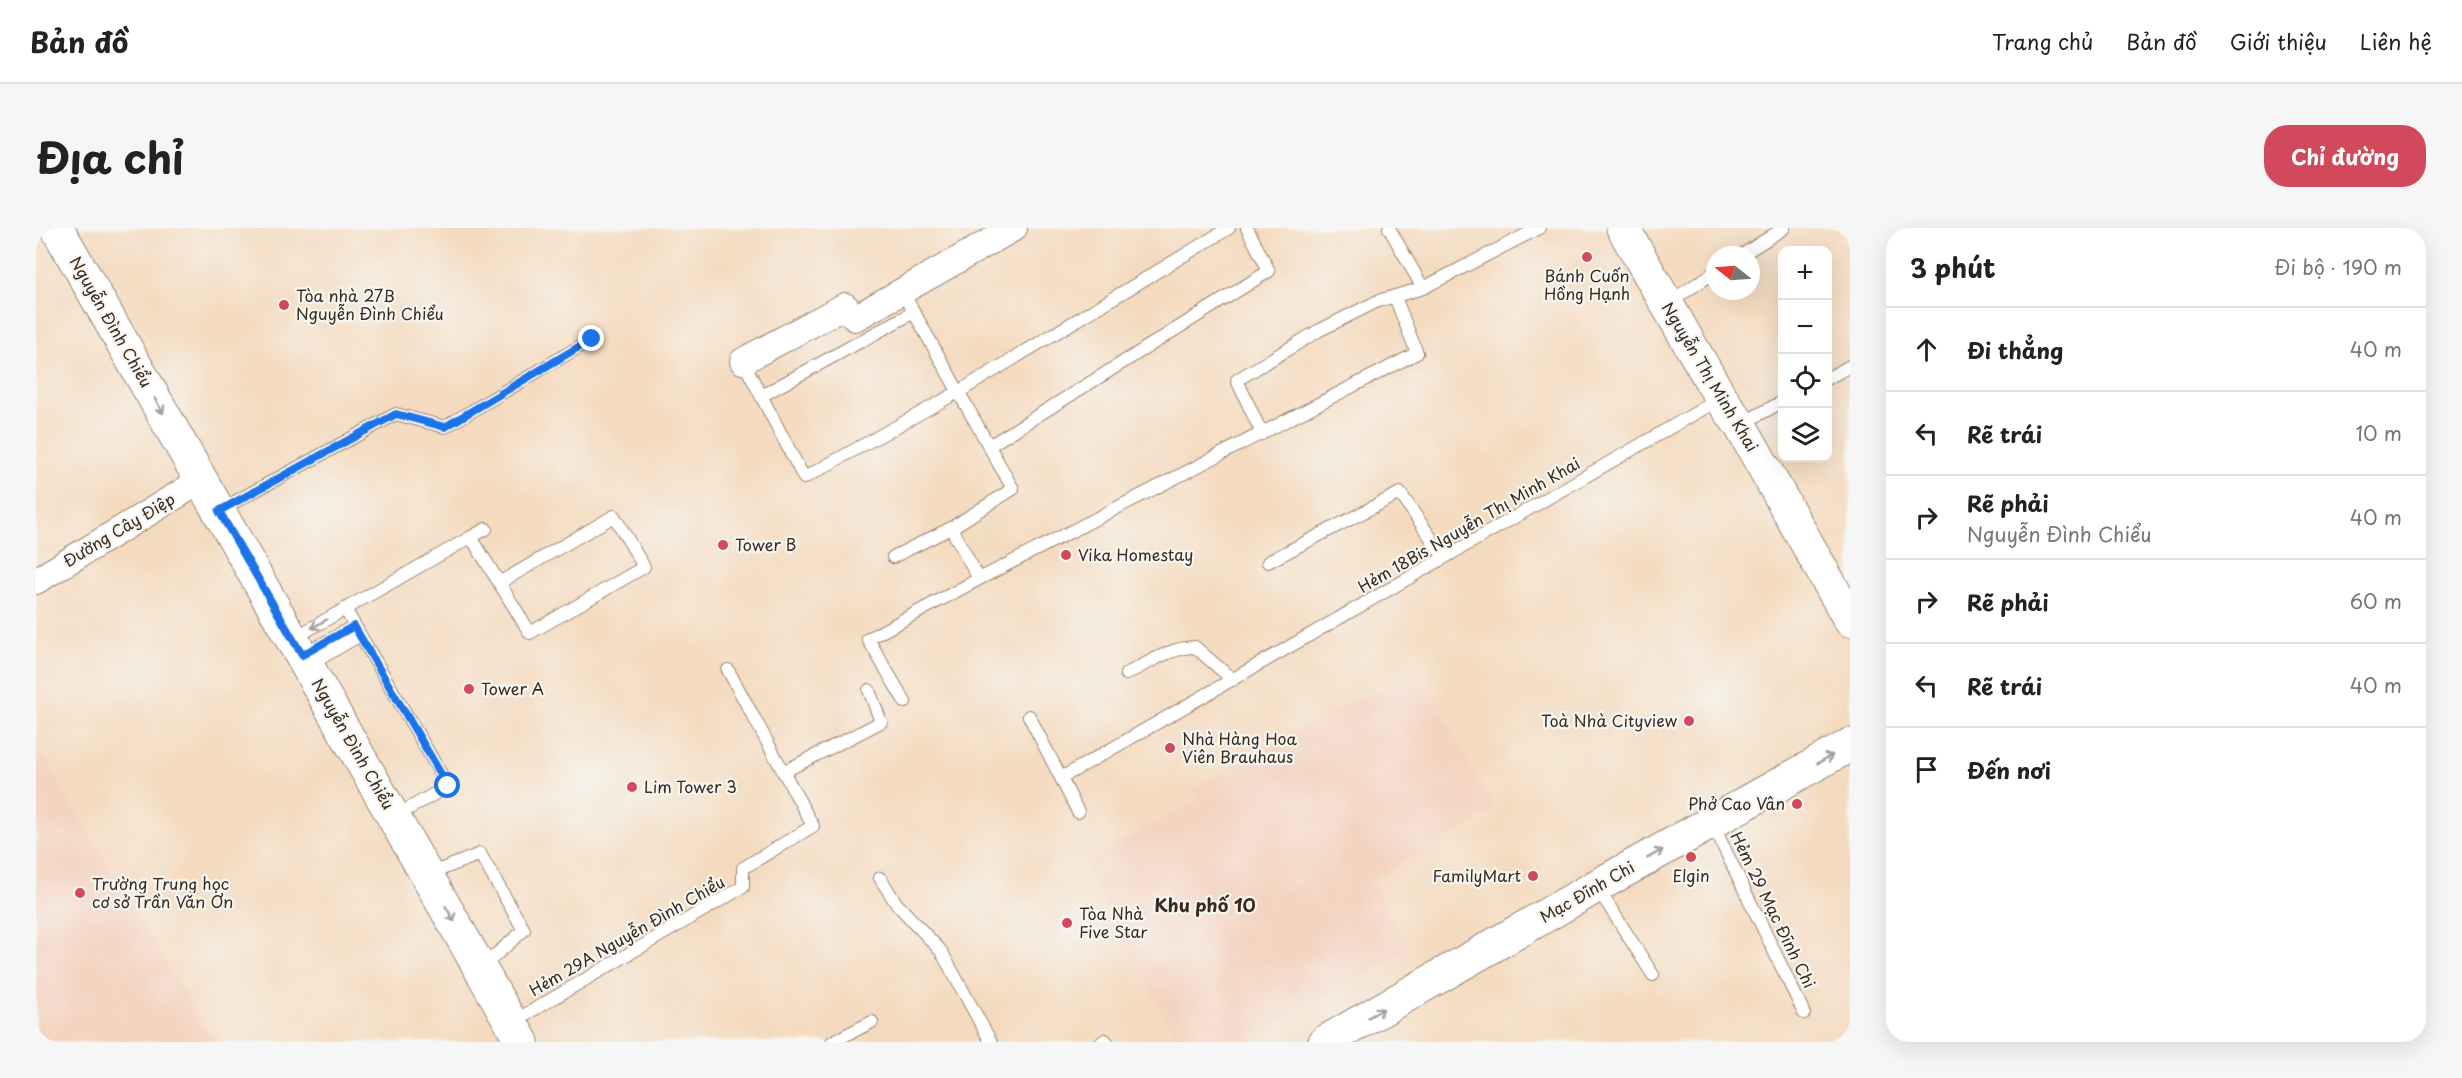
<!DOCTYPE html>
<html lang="vi">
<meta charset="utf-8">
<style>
body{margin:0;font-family:"Playpen Sans",sans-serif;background:#f6f6f6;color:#222}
.controls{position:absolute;right:18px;top:18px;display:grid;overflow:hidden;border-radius:12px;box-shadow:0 6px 24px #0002}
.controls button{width:54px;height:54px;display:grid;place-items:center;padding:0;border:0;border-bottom:2px solid #e0e0e0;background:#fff;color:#222;font:30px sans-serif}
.compass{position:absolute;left:1670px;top:18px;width:54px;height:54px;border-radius:50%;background:#fff;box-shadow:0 6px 24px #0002;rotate:287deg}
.stop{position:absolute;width:18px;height:18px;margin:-14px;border:4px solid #1a73e8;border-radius:50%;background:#fff}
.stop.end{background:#1a73e8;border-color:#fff;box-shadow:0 2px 6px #0008}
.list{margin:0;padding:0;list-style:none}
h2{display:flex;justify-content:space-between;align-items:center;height:78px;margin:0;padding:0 24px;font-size:26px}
h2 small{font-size:20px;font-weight:400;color:#767676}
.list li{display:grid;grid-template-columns:39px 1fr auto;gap:18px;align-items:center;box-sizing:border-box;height:84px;padding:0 24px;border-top:2px solid #e0e0e0}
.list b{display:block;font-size:22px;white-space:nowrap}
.list p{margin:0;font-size:20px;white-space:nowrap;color:#767676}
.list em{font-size:20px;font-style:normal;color:#767676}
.icon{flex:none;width:33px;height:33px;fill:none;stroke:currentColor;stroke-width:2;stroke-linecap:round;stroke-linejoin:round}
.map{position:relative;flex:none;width:1814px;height:814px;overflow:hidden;border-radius:24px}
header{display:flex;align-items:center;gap:36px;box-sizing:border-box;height:84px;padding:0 30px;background:#fff;border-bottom:2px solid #e0e0e0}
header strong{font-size:28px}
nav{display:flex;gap:33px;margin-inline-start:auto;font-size:21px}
.intro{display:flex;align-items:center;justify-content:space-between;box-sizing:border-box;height:144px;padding:0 36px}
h1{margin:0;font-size:42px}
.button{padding:15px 27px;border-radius:24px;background:#d1495b;color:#fff;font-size:21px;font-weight:700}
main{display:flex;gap:36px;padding:0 36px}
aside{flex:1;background:#fff;border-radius:24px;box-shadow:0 6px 24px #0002}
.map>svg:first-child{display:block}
.built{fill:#f4d3c0}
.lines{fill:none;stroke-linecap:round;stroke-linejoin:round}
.lane-casing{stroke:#98826f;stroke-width:14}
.street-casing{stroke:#98826f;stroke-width:28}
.secondary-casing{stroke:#98826f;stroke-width:35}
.primary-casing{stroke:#98826f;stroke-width:35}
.lane{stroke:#fff;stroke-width:12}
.street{stroke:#fff;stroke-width:26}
.secondary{stroke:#fff;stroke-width:33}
.primary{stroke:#fff;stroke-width:33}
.oneway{stroke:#a79f9a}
.route{stroke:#1a73e8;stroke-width:8}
.poi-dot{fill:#d1495b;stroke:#f6f6f2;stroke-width:2}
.labels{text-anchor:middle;stroke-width:4.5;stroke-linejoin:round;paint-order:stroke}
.poi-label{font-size:16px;fill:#3b2a1e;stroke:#f6f6f2;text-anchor:start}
.street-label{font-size:16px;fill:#3b2a1e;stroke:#f6f6f2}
.neighbourhood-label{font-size:18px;font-weight:bold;fill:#3b2a1e;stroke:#f6f6f2}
</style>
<header>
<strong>Bản đồ</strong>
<nav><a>Trang chủ</a><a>Bản đồ</a><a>Giới thiệu</a><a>Liên hệ</a></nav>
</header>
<div class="intro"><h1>Địa chỉ</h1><a class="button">Chỉ đường</a></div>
<main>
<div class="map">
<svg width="1814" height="814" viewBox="0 0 1814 814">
<rect width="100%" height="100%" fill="#f6f6f2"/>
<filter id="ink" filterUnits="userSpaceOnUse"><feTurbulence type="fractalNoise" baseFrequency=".0167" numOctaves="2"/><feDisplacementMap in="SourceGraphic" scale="12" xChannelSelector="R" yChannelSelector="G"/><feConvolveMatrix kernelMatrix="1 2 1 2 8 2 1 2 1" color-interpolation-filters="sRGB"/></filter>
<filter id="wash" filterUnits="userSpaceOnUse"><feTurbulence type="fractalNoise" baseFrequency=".008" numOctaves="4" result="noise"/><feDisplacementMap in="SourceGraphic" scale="24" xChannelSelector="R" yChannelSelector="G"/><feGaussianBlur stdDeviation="1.35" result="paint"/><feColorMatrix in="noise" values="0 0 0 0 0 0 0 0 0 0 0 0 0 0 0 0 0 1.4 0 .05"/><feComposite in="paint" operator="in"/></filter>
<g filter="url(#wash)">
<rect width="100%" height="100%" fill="#f4dbc0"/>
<path class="built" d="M 1384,445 L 1460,583 L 1334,653 L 1373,721 L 1210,814 L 1142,814 L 1048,635 L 1162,572 L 1156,562 L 1178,549 L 1296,483 Z
M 0,515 L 177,814 L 178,814 L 0,814 Z"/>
</g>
<g filter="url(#ink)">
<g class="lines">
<g class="lane-casing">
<path id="lane" d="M 1353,0 L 1387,60
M 1706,27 L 1748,0
M 1632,75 L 1679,44
M 707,133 L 768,250 L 924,163 L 1193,0
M 1792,150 L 1814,138
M 725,168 L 878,84
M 1705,196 L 1746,174
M 1226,206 L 1201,152 L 1282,103 L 1342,73 L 1387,60 L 1503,0
M 953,218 L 1233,43 L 1211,0
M 184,282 L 360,186 L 409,199 L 556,111
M 915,300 L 943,351
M 435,309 L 450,301
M 857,329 L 915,300 L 977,261 L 866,63
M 1232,334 L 1364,265 L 1408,329
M 309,381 L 412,558 L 360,588
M 258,410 L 435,309 L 494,405 L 608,339 L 578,288 L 463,355
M 267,427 L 318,398
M 273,437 L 324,407
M 1090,446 C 1111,436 1135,419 1159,419 L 1197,452
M 869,474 L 832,411 L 943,351 L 1381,125 L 1359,69
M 993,488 L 1025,550
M 747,544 L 845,494 L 833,462
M 1042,584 L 1025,550 L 1684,171
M 1676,595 L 1768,785
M 391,647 L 444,626 L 488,702 L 446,739
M 844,650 L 860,675 L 905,723 L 955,814
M 1561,659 L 1617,747
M 475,795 L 707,659 L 707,640 L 777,598 L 692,442
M 796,814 L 836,794
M 1066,814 L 1069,812 L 1071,814"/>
</g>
<g class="street-casing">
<path id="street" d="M 707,133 L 809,78 L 819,90 L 978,0
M 0,353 L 166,252"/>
</g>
<g class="secondary-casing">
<path id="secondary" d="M 21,0 L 486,814
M 1289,814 L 1561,658 L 1814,517"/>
</g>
<g class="primary-casing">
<path id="primary" d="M 1587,0 L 1685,170 L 1704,197 L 1814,392"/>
</g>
<use href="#lane" class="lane"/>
<use href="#street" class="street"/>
<use href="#secondary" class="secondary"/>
<use href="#primary" class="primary"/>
</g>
<defs><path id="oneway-shaft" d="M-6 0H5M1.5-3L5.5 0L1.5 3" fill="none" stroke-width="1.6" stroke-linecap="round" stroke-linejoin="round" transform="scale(1.5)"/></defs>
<g class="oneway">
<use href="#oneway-shaft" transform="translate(123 178) rotate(60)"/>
<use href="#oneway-shaft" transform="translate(283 396) rotate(150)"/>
<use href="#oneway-shaft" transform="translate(1789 531) rotate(-29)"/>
<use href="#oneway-shaft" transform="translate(1619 626) rotate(-29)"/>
<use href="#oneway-shaft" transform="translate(414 686) rotate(60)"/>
<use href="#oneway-shaft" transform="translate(1340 785) rotate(-30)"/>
</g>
</g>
<g class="lines" filter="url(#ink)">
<path class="route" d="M 412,558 L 318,398 L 266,427 L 183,283 L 360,186 L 409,199 L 556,111"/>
</g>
<g class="poi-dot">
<circle cx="1551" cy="29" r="6"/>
<circle cx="248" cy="77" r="6"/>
<circle cx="687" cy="317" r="6"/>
<circle cx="1030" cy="327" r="6"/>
<circle cx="433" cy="461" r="6"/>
<circle cx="1653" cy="493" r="6"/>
<circle cx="1134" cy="520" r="6"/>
<circle cx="596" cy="559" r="6"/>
<circle cx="1761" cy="576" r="6"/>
<circle cx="1655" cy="629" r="6"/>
<circle cx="1497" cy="648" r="6"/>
<circle cx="44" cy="665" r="6"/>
<circle cx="1031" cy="695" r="6"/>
</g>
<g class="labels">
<g class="poi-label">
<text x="1551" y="54" text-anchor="middle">Bánh Cuốn<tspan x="1551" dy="18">Hồng Hạnh</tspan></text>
<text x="260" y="74">Tòa nhà 27B<tspan x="260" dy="18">Nguyễn Đình Chiểu</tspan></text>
<text x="699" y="323">Tower B</text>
<text x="1042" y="333">Vika Homestay</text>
<text x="445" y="467">Tower A</text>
<text x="1641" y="499" text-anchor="end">Toà Nhà Cityview</text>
<text x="1146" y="517">Nhà Hàng Hoa<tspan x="1146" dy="18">Viên Brauhaus</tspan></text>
<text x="608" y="565">Lim Tower 3</text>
<text x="1749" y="582" text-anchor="end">Phở Cao Vân</text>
<text x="1485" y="654" text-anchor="end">FamilyMart</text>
<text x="1655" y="654" text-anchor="middle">Elgin</text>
<text x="56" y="662">Trường Trung học<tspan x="56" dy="18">cơ sở Trần Văn Ơn</tspan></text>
<text x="1043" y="692">Tòa Nhà<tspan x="1043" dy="18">Five Star</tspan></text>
</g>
<g class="street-label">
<text transform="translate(75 94) rotate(60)" y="6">Nguyễn Đình Chiểu</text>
<text transform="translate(1674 149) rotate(59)" y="6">Nguyễn Thị Minh Khai</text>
<text transform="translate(1433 297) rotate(-30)" y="6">Hẻm 18Bis Nguyễn Thị Minh Khai</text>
<text transform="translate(83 302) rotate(-31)" y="6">Đường Cây Điệp</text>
<text transform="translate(317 516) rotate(60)" y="6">Nguyễn Đình Chiểu</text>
<text transform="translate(1551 664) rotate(-30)" y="6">Mạc Đĩnh Chi</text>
<text transform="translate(1737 682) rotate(64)" y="6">Hẻm 29 Mạc Đĩnh Chi</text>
<text transform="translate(591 708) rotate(-30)" y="6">Hẻm 29A Nguyễn Đình Chiểu</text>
</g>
<g class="neighbourhood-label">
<text x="1169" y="684">Khu phố 10</text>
</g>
</g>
</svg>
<div class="controls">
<button>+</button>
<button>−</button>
<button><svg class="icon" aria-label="locate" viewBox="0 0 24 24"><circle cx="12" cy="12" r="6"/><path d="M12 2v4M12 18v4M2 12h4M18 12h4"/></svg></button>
<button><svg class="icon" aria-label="layers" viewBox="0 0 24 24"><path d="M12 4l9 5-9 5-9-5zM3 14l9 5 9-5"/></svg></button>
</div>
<svg class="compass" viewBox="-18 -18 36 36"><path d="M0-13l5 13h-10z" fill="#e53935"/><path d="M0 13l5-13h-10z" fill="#767676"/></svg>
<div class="stop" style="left:412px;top:558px"></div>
<div class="stop end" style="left:556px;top:111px"></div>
</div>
<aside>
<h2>3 phút<small>Đi bộ · 190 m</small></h2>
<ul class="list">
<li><svg class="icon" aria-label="ahead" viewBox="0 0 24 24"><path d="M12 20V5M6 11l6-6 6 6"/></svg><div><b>Đi thẳng</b></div><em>40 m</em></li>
<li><svg class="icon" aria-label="left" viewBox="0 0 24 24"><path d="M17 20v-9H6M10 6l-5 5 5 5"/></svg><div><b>Rẽ trái</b></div><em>10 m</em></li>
<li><svg class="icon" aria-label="right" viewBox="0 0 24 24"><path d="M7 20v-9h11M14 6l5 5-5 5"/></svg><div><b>Rẽ phải</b><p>Nguyễn Đình Chiểu</p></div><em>40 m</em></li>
<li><svg class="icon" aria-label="right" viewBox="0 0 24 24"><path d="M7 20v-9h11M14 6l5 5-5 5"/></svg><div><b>Rẽ phải</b></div><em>60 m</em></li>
<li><svg class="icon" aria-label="left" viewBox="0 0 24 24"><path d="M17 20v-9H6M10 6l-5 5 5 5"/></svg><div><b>Rẽ trái</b></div><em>40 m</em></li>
<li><svg class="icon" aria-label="arrive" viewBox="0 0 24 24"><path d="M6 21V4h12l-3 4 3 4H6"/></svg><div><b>Đến nơi</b></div></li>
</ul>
</aside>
</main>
